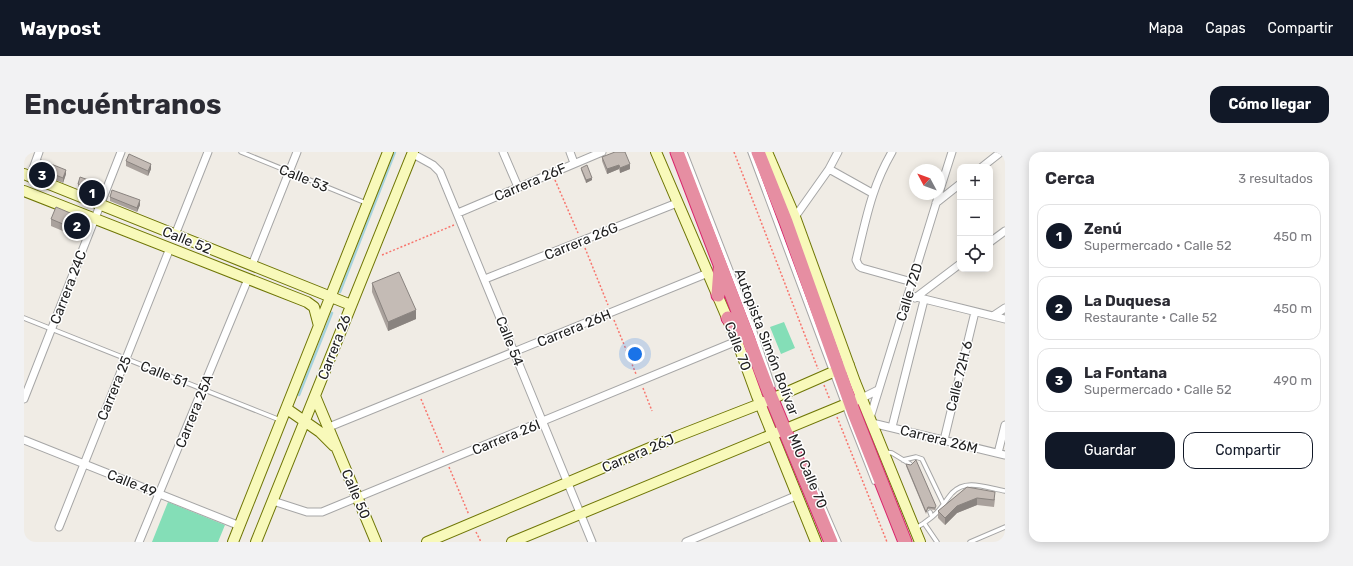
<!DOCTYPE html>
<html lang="es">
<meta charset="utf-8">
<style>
body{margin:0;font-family:Rubik,sans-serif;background:#f2f2f3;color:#2b2b33}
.controls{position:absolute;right:12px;top:12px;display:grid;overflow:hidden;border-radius:8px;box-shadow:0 2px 10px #0003}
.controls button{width:36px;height:36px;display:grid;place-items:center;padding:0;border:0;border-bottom:1px solid #e1e1e2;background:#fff;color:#2b2b33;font:20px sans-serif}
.compass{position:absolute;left:885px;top:12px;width:36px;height:36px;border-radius:50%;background:#fff;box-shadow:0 2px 10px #0003;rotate:311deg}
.you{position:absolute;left:611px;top:202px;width:14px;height:14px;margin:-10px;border:3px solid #fff;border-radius:50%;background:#1a73e8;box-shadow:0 0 0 6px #1a73e833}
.badge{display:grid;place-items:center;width:26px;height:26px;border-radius:50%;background:#111827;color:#fff;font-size:13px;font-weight:700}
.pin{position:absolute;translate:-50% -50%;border:2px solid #fff;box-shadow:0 1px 4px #0006}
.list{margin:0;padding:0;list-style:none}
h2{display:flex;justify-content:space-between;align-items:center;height:52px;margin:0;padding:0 16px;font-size:17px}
h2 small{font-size:13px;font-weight:400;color:#7c7c81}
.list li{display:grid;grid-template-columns:26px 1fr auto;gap:12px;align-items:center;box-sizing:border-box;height:64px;margin:0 8px 8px;padding:0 8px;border:1px solid #e1e1e2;border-radius:12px}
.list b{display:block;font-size:15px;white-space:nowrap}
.list p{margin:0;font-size:13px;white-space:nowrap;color:#7c7c81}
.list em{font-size:13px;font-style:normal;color:#7c7c81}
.actions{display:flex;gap:8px;padding:12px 16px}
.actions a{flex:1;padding:9px 0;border:1px solid #111827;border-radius:12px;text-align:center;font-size:14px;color:#111827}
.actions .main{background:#111827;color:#fff}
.icon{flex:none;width:22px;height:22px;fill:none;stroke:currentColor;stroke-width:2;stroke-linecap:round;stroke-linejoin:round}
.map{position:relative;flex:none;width:981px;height:390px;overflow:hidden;border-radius:12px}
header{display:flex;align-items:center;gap:24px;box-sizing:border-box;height:56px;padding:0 20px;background:#111827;color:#fff}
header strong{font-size:19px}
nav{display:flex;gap:22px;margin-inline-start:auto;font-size:14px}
.intro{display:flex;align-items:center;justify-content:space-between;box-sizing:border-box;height:96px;padding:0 24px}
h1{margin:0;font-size:28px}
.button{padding:10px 18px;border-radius:12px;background:#111827;color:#fff;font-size:14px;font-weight:700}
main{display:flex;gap:24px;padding:0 24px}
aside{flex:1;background:#fff;border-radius:12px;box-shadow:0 2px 10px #0003}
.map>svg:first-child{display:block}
.pitch{fill:#84deb7}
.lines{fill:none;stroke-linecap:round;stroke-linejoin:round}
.stream{stroke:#a6d3dd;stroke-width:2.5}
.lane-casing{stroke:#a6a6a6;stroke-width:5.5}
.street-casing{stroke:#a6a6a6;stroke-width:9}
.secondary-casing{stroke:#6f7606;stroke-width:12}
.highway-casing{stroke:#d9276c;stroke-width:15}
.path{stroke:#f8766e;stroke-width:1.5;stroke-dasharray:2 2;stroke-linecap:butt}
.lane{stroke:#fff;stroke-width:3.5}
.street{stroke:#fff;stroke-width:7}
.secondary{stroke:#f8f9ba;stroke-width:10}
.highway{stroke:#e68ea2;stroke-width:13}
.wall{fill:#a9a19c}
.shaded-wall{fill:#89837f}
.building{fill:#c4bbb5;stroke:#89837f}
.labels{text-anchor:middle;stroke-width:3;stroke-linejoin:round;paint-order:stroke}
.street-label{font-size:14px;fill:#1f1f1f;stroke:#fff}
</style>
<header>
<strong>Waypost</strong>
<nav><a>Mapa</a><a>Capas</a><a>Compartir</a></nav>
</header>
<div class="intro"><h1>Encuéntranos</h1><a class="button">Cómo llegar</a></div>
<main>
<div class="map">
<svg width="981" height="390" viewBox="0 0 981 390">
<rect width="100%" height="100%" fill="#f0ece5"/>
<path class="pitch" d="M 760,170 L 771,196 L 757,202 L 746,175 Z
M 144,350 L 201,373 L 194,390 L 128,390 Z"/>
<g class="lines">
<path class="stream" d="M 316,140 L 371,0
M 275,243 L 308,161"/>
<g class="lane-casing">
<path id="lane" d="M 217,0 L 342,51
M 661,0 L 732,183 L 749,234
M 726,0 L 828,274 L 850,330
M 0,166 L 256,268
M 861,300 L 868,301 L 886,312
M 879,308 L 892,305 L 898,307 L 920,353
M 782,314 L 815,390
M 908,365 C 917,358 921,349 928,341 C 942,326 963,336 981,339
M 900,371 L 908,365 L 906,360
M 892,376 L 900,371 L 913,390
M 946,390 L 981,375"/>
</g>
<g class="street-casing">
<path id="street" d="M 479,0 L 494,35
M 546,0 L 550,11
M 868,0 C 847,36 842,68 832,108 L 835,114 L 838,116 L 888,130
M 389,2 L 409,13 L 416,20 L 568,390
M 958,15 L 977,0
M 805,17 L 848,41
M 6,25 L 15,0
M 915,41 L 928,0
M 912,51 L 936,32
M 434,61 L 578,0
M 771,65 L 805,17 L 814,0
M 151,83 L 184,0
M 966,90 L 981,79
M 228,113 L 273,0
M 461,127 L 653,51
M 884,143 L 981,167
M 891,146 L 936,112
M 969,164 L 981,156
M 838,246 L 854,238
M 0,247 L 97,0
M 846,266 L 915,42
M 848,271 L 981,303
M 305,275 L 684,121
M 868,275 L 900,148
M 0,288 L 216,374
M 920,288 L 951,160
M 974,301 L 981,273
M 249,349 L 283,360 L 298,360 L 713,189
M 35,375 L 146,96
M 115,390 L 224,127
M 662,390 L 774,343"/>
</g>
<g class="secondary-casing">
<path id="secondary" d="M 632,0 L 713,189 L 733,244 L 792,390
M 743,0 L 771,65 L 831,230 L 896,390
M 0,22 L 327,153
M 0,39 L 283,150 L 290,155 L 295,174
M 291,244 L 352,390
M 263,257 L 296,280 L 310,294
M 209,390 L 364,0
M 232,390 L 389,0
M 403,390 L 654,284 L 736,252 L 825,213
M 488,390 L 832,248"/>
</g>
<g class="highway-casing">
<path id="highway" d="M 653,0 L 744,238 L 807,390
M 734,0 L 762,70 L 830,261 L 881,390
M 694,143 L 696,117
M 704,166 L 723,184"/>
</g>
<path class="path" d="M 710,0 L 794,217
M 531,28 L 554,81
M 561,96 L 584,153
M 358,103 L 430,73
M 590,168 L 612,222
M 800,233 L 806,248
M 619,236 L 628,259
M 397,247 L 420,302
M 813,265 L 863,390
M 425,315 L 445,363
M 452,380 L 457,390"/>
<use href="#lane" class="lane"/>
<use href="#street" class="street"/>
<use href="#secondary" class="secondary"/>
<use href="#highway" class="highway"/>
</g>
<path class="wall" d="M 578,5 L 606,17 L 596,21 L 595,17 L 583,22 L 578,9 Z
M 102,9 L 127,17 L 124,24 L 102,14 Z
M 14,16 L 42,22 L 39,31 L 14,21 Z
M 557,16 L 568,28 L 562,31 L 557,18 Z
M 54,32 L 73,35 L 70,43 L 54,37 Z
M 86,45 L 116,53 L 113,60 L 86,49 Z
M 27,67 L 58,72 L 53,85 L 27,74 Z
M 348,131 L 392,167 L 364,179 L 348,140 Z
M 882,312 L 912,357 L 911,358 L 904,357 L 902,362 L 882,314 Z
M 943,335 L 971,347 L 970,355 L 953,353 L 933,361 L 921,373 L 914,366 L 914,359 Z"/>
<path class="shaded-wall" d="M 127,12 L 127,17 L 124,24 L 124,19 Z
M 606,12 L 606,17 L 596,21 L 596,16 Z
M 595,13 L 595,17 L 583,22 L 583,17 Z
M 42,18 L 42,22 L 39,31 L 39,26 Z
M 568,26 L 568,28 L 562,31 L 562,28 Z
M 73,31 L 73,35 L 70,43 L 70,38 Z
M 116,48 L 116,53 L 113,60 L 113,56 Z
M 58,66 L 58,72 L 53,85 L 53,78 Z
M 392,158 L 392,167 L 364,179 L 364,170 Z
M 953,346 L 953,353 L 933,361 L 921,373 L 921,366 L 933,354 Z"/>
<path class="building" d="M 591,0 L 601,0 L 606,12 L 596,16 L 595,13 L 583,17 L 578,5 Z
M 105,2 L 127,12 L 124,19 L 102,9 Z
M 17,8 L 42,18 L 39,26 L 14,16 Z
M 563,13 L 568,26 L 562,28 L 557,16 Z
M 56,25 L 73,31 L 70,38 L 54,32 Z
M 88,38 L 116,48 L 113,56 L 86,45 Z
M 32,55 L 58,66 L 53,78 L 27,67 Z
M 375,120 L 392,158 L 364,170 L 348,131 Z
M 892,308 L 912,354 L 911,356 L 904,355 L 902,360 L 882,312 L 887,313 Z
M 943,335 L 971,340 L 970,348 L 953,346 L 933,354 L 921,366 L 914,359 Z"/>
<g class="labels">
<g class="street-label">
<text transform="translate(280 26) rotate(22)" y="5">Calle 53</text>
<text transform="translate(506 30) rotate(-23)" y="5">Carrera 26F</text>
<text transform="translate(163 88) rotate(22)" y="5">Calle 52</text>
<text transform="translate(557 89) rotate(-22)" y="5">Carrera 26G</text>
<text transform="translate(44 135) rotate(-69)" y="5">Carrera 24C</text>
<text transform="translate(885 140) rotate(-73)" y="5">Calle 72D</text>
<text transform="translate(550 176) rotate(-22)" y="5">Carrera 26H</text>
<text transform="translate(486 189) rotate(68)" y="5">Calle 54</text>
<text transform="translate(743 190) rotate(69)" y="5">Autopista Simón Bolívar</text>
<text transform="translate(714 194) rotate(69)" y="5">Calle 70</text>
<text transform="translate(310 195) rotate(-69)" y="5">Carrera 26</text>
<text transform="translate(140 222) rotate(22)" y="5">Calle 51</text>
<text transform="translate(935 224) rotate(-76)" y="5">Calle 72H 6</text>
<text transform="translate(90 236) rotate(-68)" y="5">Carrera 25</text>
<text transform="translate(170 259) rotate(-68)" y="5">Carrera 25A</text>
<text transform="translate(482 285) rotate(-22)" y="5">Carrera 26I</text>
<text transform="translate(915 287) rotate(14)" y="5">Carrera 26M</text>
<text transform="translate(614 301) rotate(-23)" y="5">Carrera 26J</text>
<text transform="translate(784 319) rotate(67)" y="5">MIO Calle 70</text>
<text transform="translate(108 331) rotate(22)" y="5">Calle 49</text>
<text transform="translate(332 342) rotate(67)" y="5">Calle 50</text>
</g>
</g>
</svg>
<div class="controls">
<button>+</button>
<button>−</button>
<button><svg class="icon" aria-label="locate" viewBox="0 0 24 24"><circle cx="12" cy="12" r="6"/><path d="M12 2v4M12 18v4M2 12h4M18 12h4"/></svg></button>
</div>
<svg class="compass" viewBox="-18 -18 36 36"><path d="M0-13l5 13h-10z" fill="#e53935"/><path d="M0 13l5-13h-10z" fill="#7c7c81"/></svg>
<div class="you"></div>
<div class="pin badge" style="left:68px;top:41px">1</div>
<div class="pin badge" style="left:53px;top:74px">2</div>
<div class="pin badge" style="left:18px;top:23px">3</div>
</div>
<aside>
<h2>Cerca<small>3 resultados</small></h2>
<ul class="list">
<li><span class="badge">1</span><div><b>Zenú</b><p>Supermercado · Calle 52</p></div><em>450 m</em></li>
<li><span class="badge">2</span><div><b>La Duquesa</b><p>Restaurante · Calle 52</p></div><em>450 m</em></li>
<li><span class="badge">3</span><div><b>La Fontana</b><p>Supermercado · Calle 52</p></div><em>490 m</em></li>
</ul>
<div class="actions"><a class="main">Guardar</a><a>Compartir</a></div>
</aside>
</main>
